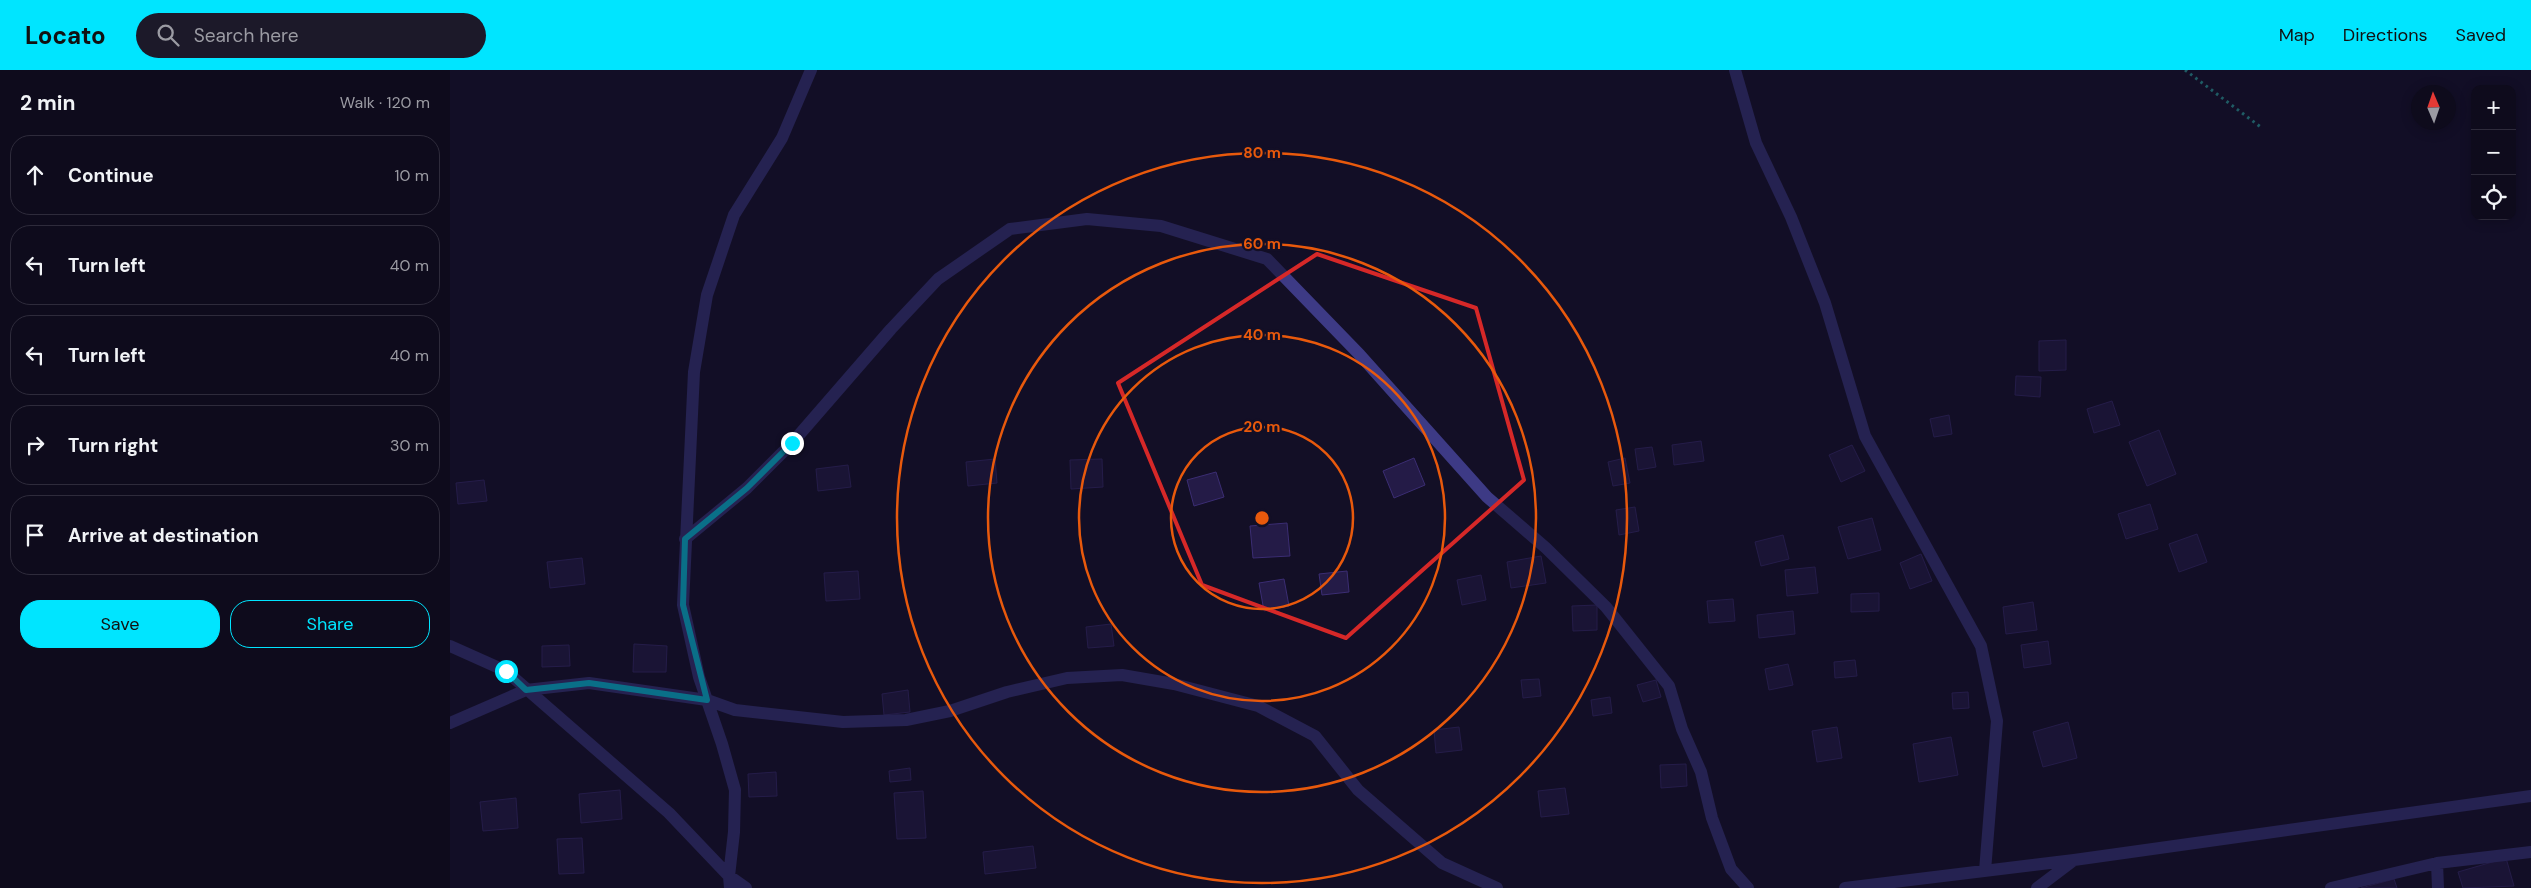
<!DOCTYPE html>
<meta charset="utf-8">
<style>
body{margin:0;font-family:"DM Sans",sans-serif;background:#1c1929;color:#f1f3f6}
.controls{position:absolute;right:15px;top:15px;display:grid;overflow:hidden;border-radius:10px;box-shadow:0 2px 12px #0003}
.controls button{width:45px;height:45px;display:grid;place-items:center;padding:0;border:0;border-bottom:1px solid #2e2b3b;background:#0e0b1c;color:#f1f3f6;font:25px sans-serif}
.compass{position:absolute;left:1961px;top:15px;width:45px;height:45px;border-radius:50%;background:#0e0b1c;box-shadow:0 2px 12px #0003;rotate:358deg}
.stop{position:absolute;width:15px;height:15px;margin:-11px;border:4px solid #00e5ff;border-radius:50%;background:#fff}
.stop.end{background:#00e5ff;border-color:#fff;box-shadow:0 1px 5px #0008}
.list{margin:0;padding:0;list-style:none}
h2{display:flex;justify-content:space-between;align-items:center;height:65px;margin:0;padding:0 20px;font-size:21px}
h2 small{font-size:16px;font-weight:400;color:#9b9ba3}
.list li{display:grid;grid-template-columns:32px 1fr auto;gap:15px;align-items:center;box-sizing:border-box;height:80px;margin:0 10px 10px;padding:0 10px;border:1px solid #2e2b3b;border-radius:20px}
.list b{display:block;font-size:19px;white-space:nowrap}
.list em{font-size:16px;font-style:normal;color:#9b9ba3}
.actions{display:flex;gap:10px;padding:15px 20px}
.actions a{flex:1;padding:11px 0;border:1px solid #00e5ff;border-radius:20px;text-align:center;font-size:18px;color:#00e5ff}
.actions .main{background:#00e5ff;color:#111}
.icon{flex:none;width:28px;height:28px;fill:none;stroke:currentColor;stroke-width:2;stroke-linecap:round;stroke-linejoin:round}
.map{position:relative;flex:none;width:2081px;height:818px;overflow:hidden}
header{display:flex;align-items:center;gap:30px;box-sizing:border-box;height:70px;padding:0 25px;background:#00e5ff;color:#111}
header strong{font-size:24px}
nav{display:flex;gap:28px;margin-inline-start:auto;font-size:18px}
.search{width:350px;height:45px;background:#1c1929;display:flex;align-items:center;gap:12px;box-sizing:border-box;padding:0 18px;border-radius:28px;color:#9b9ba3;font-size:19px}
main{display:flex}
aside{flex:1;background:#0e0b1c}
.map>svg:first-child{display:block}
.building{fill:#241b47;stroke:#3b2d73}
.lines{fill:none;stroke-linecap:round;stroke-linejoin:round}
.path{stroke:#2fb8b0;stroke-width:3;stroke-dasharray:2.5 4;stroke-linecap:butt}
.minor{stroke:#3d3a85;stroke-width:12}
.route{stroke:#00e5ff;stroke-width:6}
.marked{fill:none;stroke:#d62828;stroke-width:4;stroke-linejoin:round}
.ring{fill:none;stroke:#e8590c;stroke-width:2.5}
.centre{fill:#e8590c;stroke:#130f26;stroke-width:2.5}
.ring-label{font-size:15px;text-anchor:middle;font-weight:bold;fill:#e8590c;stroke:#130f26;stroke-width:4.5;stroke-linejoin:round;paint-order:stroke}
</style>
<header>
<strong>Locato</strong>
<div class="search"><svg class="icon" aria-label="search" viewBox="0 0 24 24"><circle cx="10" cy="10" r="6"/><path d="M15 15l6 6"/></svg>Search here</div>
<nav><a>Map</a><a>Directions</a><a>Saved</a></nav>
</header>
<main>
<aside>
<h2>2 min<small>Walk · 120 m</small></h2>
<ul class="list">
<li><svg class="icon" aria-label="ahead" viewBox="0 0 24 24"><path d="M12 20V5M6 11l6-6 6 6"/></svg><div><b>Continue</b></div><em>10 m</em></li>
<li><svg class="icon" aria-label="left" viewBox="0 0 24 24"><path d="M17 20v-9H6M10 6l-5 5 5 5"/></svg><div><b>Turn left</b></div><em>40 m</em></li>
<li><svg class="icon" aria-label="left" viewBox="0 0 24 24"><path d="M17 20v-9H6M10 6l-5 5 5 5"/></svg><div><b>Turn left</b></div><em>40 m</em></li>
<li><svg class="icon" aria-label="right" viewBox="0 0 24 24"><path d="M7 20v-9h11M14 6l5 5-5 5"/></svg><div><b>Turn right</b></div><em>30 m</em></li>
<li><svg class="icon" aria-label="arrive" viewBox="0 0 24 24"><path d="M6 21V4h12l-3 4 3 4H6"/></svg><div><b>Arrive at destination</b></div></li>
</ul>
<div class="actions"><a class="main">Save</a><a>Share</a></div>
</aside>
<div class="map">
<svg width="2081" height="818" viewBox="0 0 2081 818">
<rect width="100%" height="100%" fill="#130f26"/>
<path class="building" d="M 1616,270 L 1616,300 L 1589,301 L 1589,271 Z
M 1566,306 L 1591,307 L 1590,327 L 1565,325 Z
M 1662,331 L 1670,355 L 1644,363 L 1637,339 Z
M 1499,345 L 1502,364 L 1484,367 L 1480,349 Z
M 1709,360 L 1726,404 L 1697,416 L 1679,372 Z
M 1251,371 L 1254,391 L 1224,395 L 1222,375 Z
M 1402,375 L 1415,401 L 1391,412 L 1379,385 Z
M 1202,377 L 1206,397 L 1188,400 L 1185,379 Z
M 964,388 L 975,415 L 944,428 L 933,401 Z
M 1175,388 L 1180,413 L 1163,416 L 1158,392 Z
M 545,389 L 547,413 L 518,416 L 516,392 Z
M 652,389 L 653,417 L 621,419 L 620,390 Z
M 398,395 L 401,417 L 368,421 L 366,399 Z
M 766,402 L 774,427 L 744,436 L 737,410 Z
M 34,410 L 37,431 L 8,434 L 6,413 Z
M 1700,434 L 1708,459 L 1676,469 L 1668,444 Z
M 1185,437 L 1189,461 L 1169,465 L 1166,440 Z
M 1422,448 L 1431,480 L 1398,489 L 1388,457 Z
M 837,453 L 840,486 L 803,488 L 800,456 Z
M 1747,464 L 1757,492 L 1729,502 L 1719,474 Z
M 1333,465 L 1339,489 L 1311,496 L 1305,472 Z
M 1471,484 L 1482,511 L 1460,519 L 1450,493 Z
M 1091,486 L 1096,513 L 1061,518 L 1057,492 Z
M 132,488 L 135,514 L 100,518 L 97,492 Z
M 1365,497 L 1368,523 L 1337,526 L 1335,500 Z
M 408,501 L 410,529 L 376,531 L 374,503 Z
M 897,501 L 899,522 L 872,525 L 869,504 Z
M 1031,505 L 1036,530 L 1012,535 L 1007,510 Z
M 834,509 L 839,536 L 814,541 L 809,513 Z
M 1429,523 L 1429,541 L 1401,542 L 1401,524 Z
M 1283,529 L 1285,551 L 1259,553 L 1257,531 Z
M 1583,532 L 1587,560 L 1556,564 L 1553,537 Z
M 1147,535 L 1147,560 L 1123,561 L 1122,536 Z
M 1343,541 L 1345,564 L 1309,568 L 1307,545 Z
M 661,554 L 664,576 L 638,578 L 636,557 Z
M 1598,571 L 1601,594 L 1574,598 L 1571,575 Z
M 184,574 L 217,576 L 216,602 L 183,602 Z
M 119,575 L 120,596 L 92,597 L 92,576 Z
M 1405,590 L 1407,606 L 1385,608 L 1384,592 Z
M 1338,594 L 1343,615 L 1319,620 L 1315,599 Z
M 1089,609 L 1091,626 L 1073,628 L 1071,610 Z
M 1206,610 L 1211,627 L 1193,632 L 1187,615 Z
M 458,620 L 460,642 L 434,645 L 432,624 Z
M 1518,622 L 1519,638 L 1503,639 L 1502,623 Z
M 1160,627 L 1162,643 L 1143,646 L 1141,630 Z
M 1618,652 L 1627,688 L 1593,697 L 1583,662 Z
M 1009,657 L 1012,680 L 986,683 L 984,660 Z
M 1387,657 L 1392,688 L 1367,692 L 1362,661 Z
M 1501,667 L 1508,705 L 1469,712 L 1463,674 Z
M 1236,694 L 1237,716 L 1211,718 L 1210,695 Z
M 460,698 L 461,710 L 440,712 L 439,701 Z
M 326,702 L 327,726 L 299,727 L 298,704 Z
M 1115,718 L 1119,744 L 1091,747 L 1088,721 Z
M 170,720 L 172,749 L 131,753 L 129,724 Z
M 473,721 L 476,768 L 447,769 L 444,723 Z
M 66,728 L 68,758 L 33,761 L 30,732 Z
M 132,768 L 134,803 L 109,804 L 107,769 Z
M 583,776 L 586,798 L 535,804 L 533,782 Z
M 2056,788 L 2064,816 L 2013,818 L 2008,802 Z
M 1944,809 L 1947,818 L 1911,818 Z"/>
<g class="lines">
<path class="path" d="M 1735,0 L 1812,58"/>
<path class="minor" d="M 1285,0 L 1306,73 L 1341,147 L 1375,233 L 1415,366 L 1531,576 L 1547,651 L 1535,801
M 235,469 L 297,418 L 342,373 L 441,259 L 488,209 L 560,159 L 637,149 L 711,156 L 817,189 L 910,285 L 1037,427 L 1096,478 L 1156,537 L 1219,616 L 1232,659 L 1251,702 L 1262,748 L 1281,799 L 1298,818
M 0,576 L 56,601 L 219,743 L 279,806 L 296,818
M 0,653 L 76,620 L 139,613 L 257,630 L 285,640 L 393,652 L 456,650 L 500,641 L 557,622 L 617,608 L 672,605 L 724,614 L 808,636 L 865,666 L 908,720 L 992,793 L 1047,818
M 1987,793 L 1988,818
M 280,818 L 279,806 L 284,762 L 285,720 L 272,674 L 249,607 L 233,535 L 244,302 L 257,225 L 284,145 L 332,68 L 361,0
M 1395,818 L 1624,790 L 2081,726
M 1587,818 L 1624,790
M 1881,818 L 1987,793 L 2081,782"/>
</g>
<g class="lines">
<path class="route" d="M 56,601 L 76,620 L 139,613 L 257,630 L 233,535 L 235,469 L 297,418 L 342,373"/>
</g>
<path d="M0 0H2081V818H0ZM 867,184 L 1026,238 L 1074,410 L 896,568 L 752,515 L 668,313 Z" fill="#130f26" fill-opacity=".55" fill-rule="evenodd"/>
<path class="marked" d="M 867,184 L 1026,238 L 1074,410 L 896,568 L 752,515 L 668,313 Z"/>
<g class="ring">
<circle cx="812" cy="448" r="91"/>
<circle cx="812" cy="448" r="183"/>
<circle cx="812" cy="448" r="274"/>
<circle cx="812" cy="448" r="365"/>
</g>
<circle cx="812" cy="448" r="8" class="centre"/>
<g class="ring-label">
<text x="812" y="88">80 m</text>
<text x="812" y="179">60 m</text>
<text x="812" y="270">40 m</text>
<text x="812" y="362">20 m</text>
</g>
</svg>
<div class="controls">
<button>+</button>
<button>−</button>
<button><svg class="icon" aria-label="locate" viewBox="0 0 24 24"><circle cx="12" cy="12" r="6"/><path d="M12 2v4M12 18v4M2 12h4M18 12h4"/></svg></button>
</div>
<svg class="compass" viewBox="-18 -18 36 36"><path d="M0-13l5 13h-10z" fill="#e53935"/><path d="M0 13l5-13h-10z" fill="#9b9ba3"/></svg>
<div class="stop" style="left:56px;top:601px"></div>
<div class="stop end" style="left:342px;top:373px"></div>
</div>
</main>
